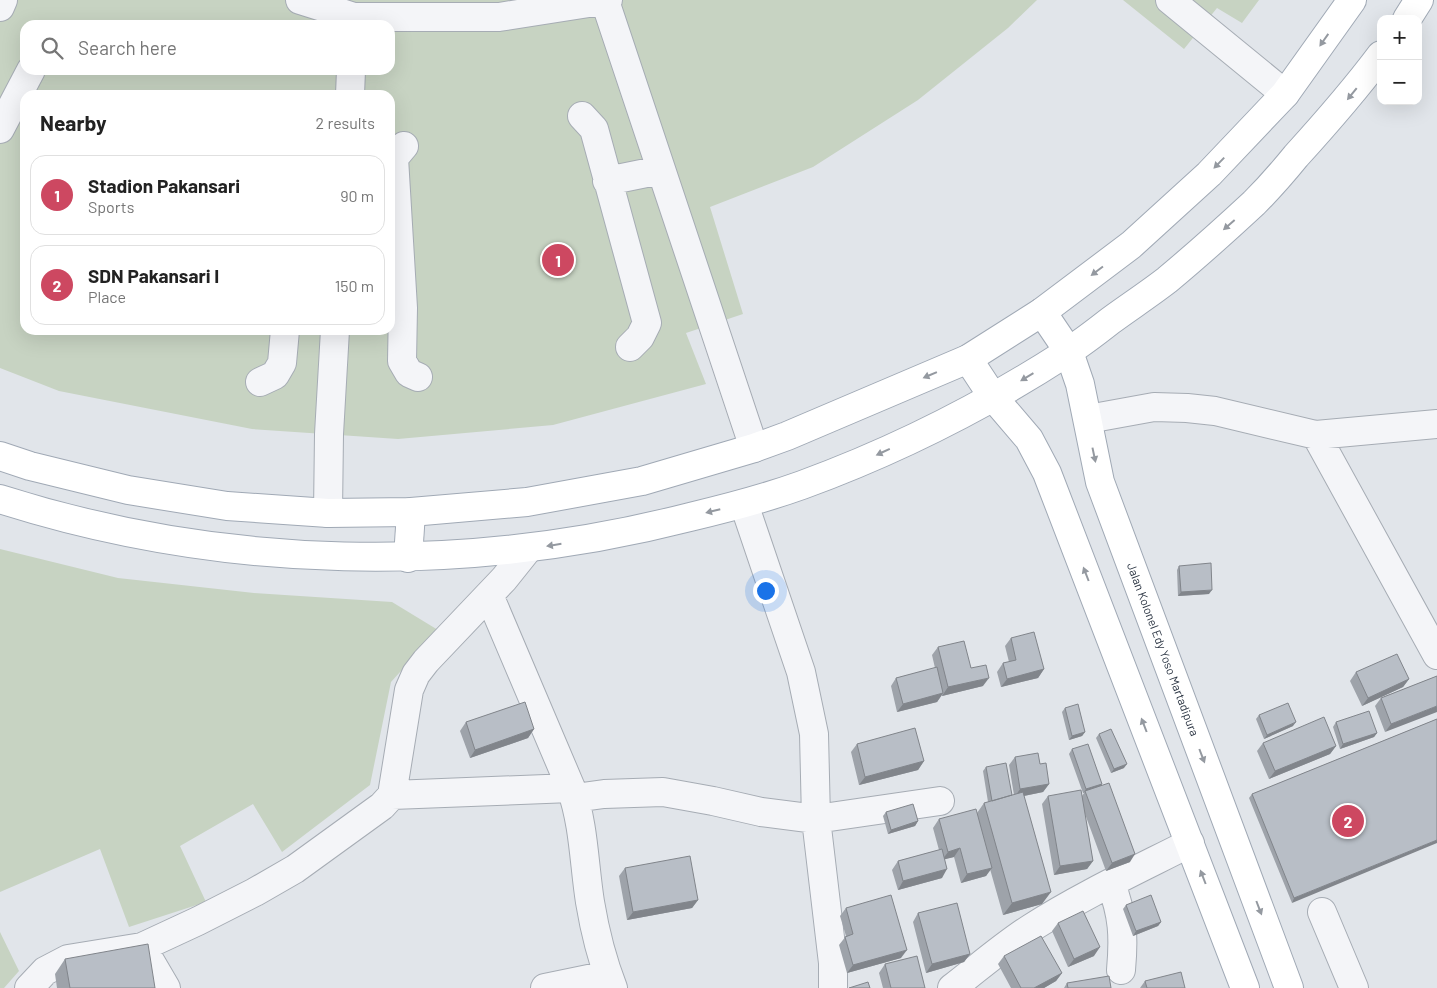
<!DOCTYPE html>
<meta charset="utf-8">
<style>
body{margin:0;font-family:Barlow,sans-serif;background:#f6f6f6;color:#222}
.controls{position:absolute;right:15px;top:15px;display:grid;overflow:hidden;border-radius:10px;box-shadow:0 5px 20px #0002}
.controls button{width:45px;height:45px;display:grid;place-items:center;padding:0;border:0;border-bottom:1px solid #e0e0e0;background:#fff;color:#222;font:25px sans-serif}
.you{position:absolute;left:765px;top:590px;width:18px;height:18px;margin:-12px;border:4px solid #fff;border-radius:50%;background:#1a73e8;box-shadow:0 0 0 8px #1a73e833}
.badge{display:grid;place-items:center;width:32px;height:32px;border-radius:50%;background:#cd4861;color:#fff;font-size:16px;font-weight:700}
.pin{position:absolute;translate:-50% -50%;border:2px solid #fff;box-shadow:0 1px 5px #0006}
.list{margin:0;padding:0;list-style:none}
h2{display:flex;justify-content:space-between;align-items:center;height:65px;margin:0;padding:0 20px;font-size:21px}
h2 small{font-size:16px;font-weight:400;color:#767676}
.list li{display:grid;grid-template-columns:32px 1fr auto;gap:15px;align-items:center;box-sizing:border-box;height:80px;margin:0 10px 10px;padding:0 10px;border:1px solid #e0e0e0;border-radius:15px}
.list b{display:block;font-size:19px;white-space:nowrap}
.list p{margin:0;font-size:16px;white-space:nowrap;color:#767676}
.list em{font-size:16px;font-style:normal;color:#767676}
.icon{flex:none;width:28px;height:28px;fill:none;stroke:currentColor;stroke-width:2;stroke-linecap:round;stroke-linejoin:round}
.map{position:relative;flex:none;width:1437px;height:988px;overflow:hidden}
.search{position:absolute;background:#fff;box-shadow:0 5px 20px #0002;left:20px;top:20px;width:375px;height:55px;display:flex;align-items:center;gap:12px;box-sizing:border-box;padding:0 18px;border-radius:15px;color:#767676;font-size:19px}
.panel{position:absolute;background:#fff;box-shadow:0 5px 20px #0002;left:20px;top:90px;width:375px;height:245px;border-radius:15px}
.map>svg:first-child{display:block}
.green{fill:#c7d3c2;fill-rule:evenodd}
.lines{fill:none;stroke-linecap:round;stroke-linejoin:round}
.minor-casing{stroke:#a6acb4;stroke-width:30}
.major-casing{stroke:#a0a9b5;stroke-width:30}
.minor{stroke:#f4f5f8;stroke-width:28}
.major{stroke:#fff;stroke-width:28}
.wall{fill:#9ea3aa}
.shaded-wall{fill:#81858b}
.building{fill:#b8bec6;stroke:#81858b}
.oneway{fill:#9499a0}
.labels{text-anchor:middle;stroke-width:4.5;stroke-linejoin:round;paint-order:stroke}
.street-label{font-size:12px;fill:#293341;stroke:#f1f3f7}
</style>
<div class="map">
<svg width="1437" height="988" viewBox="0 0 1437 988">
<rect width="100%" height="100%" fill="#e1e5ea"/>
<path class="green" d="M 0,0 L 1037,0 L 1008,28 L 918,100 L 813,167 L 710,207 L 743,314 L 686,333 L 706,384 L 553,425 L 398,439 L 252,429 L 59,391 L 0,368 ZM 25,25 L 390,25 L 390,70 L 25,70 ZM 25,95 L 390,95 L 390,330 L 25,330 Z
M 1123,0 L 1259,0 L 1242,23 L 1217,8 L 1184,49 Z
M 0,549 L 118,578 L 254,593 L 392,602 L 438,630 L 391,682 L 370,785 L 282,852 L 253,804 L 180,846 L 206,902 L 129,927 L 100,849 L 0,892 Z
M 0,932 L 19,971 L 4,988 L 0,988 Z"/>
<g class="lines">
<g class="minor-casing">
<path id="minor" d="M 300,0 L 354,17 L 499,17 L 608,0
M 1170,0 L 1285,94
M 605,1 L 754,448
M 0,7 L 3,0
M 350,95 L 351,70
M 582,116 L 594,129 L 647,323 L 640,337 L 630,347
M 0,129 L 31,70
M 404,146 L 394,158 L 403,308 L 402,361 L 409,373 L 418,377
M 607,181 L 661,170
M 260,382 L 275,375 L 282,363 L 285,330
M 1088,419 L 1154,407 L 1187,408 L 1215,411 L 1316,435 L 1437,424
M 1316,435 L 1437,655
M 744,504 L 801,672 L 814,734 L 816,819 L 833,963 L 833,988
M 328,513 L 329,434 L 335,330
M 489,595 L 571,788
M 392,795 L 571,788 C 584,825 584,864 590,902 C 595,932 602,960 613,988
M 575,798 L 604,794 L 663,792 L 713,801 L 761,812 L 816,819 L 940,801
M 1111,884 C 1123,915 1124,937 1121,970
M 1322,912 L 1354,988
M 142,947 L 166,988
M 29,988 L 45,971 L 68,959 L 142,947 L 198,921 L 255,892 L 295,869 L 382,806 L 392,795 L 409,690 L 416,674 L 426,661 L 504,579 L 528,549
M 545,988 L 608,975
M 952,988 C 978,968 1003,946 1031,928 C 1081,896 1137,870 1190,843"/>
</g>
<g class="major-casing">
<g id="major">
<path d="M 1407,19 L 1419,0"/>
<path id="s1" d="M 1042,312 L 1069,352 L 1080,384 L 1100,482 L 1289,988"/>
<path d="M 968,359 L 993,397 L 1029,439 L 1047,473 L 1245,988"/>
<path d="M 0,456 L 30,466 L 128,490 L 227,506 L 328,513 L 411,512 L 527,502 L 642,481 L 754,448 L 787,436 L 968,359 L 1042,312 L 1131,245 L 1209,174 L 1285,94 L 1352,0"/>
<path d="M 0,499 C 223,570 464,575 690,517 C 728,508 766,498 802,485 C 895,451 984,406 1066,353 C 1082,343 1096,332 1110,321 C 1129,307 1149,294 1167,280 C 1197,255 1226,229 1254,203 C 1269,188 1283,172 1296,156 C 1326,123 1354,91 1381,55"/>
<path d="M 408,558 L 411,512"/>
</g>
</g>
<use href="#minor" class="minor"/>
<use href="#major" class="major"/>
</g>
<path class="wall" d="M 1179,566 L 1209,594 L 1178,596 L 1177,570 Z
M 1011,638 L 1044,669 L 1038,678 L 1001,687 L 997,672 L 1003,663 L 1009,662 L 1005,646 Z
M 938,647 L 971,668 L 983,686 L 942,696 L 942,695 L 937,702 L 897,712 L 891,686 L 896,678 L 935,668 L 932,655 Z
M 1356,672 L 1409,679 L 1403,687 L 1362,706 L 1350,681 Z
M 1437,676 L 1385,732 L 1375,706 L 1381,698 Z
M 1065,708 L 1085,732 L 1082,736 L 1069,740 L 1062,712 Z
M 1259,715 L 1293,726 L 1264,739 L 1256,719 Z
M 1437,719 L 1292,903 L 1249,798 L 1252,794 Z
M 466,722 L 534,729 L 528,738 L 470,758 L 460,731 Z
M 1336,722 L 1377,733 L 1374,737 L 1340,749 L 1333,727 Z
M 1099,734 L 1124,768 L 1111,773 L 1096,738 Z
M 1263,743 L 1336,746 L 1330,754 L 1269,779 L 1257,751 Z
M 857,744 L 924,761 L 918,770 L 859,785 L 851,752 Z
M 1072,749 L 1102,784 L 1101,786 L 1130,862 L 1106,871 L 1085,814 L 1093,861 L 1087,869 L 1054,875 L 1042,804 L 1048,796 L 1082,796 L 1084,793 L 1083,793 L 1069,754 Z
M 1015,757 L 1040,764 L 1049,784 L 1043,792 L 1024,796 L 1042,904 L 1003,915 L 990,869 L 986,876 L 961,883 L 954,857 L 944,859 L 942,878 L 898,890 L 892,870 L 898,861 L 939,850 L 933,828 L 939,819 L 977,813 L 984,803 L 988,802 L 983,771 L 986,767 L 1012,795 L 1014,795 L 1009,765 Z
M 886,812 L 918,821 L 915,826 L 888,834 L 883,816 Z
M 625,868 L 698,900 L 692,908 L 627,920 L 619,876 Z
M 1126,905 L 1161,922 L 1158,926 L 1133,936 L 1123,909 Z
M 846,908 L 901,958 L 847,973 L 839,945 L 846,936 L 840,916 Z
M 918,913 L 970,954 L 964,962 L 926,973 L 913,922 Z
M 1058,923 L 1094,956 L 1068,967 L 1052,931 Z
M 1004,956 L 1062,973 L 1056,981 L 1044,988 L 1011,988 L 998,964 Z
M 65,959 L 155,988 L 57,988 L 55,974 Z
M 885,964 L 925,988 L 883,988 L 879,973 Z
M 1145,981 L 1185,988 L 1140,988 Z
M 1067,983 L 1111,988 L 1064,988 Z"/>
<path class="shaded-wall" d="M 1212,590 L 1209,594 L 1178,596 L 1181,592 Z
M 1044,669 L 1038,678 L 1001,687 L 1007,679 Z
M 989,678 L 983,686 L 942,696 L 948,687 Z
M 1409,679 L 1403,687 L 1362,706 L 1368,698 Z
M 943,693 L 937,702 L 897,712 L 903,704 Z
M 1437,706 L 1437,712 L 1385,732 L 1391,724 Z
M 1296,722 L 1293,726 L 1264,739 L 1267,735 Z
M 534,729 L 528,738 L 470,758 L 475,750 Z
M 1085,732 L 1082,736 L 1069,740 L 1072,736 Z
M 1377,733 L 1374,737 L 1340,749 L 1343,744 Z
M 1336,746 L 1330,754 L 1269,779 L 1275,771 Z
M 924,761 L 918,770 L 859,785 L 865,777 Z
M 1127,764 L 1124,768 L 1111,773 L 1114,769 Z
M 1049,784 L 1043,792 L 1014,798 L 1020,789 Z
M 1102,784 L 1099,788 L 1085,791 L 1083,793 L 1086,789 Z
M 918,821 L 915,826 L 888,834 L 891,830 Z
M 1437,840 L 1437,843 L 1292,903 L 1294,898 Z
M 960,848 L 954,857 L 942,860 L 948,852 Z
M 1135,854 L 1130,862 L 1106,871 L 1112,863 Z
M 1093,861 L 1087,869 L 1054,875 L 1060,866 Z
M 992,868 L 986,876 L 961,883 L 967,874 Z
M 947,869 L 942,878 L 898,890 L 903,881 Z
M 1051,892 L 1042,904 L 1003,915 L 1012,903 Z
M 698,900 L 692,908 L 627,920 L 633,912 Z
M 1161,922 L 1158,926 L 1133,936 L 1136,931 Z
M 1100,947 L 1094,956 L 1068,967 L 1074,959 Z
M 907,950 L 901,958 L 847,973 L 853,965 Z
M 970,954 L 964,962 L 926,973 L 932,964 Z
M 1062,973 L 1056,981 L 1044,988 L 1034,988 Z"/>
<path class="building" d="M 1211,563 L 1212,590 L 1181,592 L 1179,566 Z
M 1034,632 L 1044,669 L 1007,679 L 1003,663 L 1016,660 L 1011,638 Z
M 964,641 L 971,668 L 986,665 L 989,678 L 948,687 L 938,647 Z
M 1397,654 L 1409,679 L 1368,698 L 1356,672 Z
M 937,667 L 943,693 L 903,704 L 896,678 Z
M 1437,676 L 1437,706 L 1391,724 L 1381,698 Z
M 525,702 L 534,729 L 475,750 L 466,722 Z
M 1288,703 L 1296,722 L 1267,735 L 1259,715 Z
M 1078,704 L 1085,732 L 1072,736 L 1065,708 Z
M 1369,711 L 1377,733 L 1343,744 L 1336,722 Z
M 1324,717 L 1336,746 L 1275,771 L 1263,743 Z
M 1437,719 L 1437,840 L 1294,898 L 1252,794 Z
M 915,728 L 924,761 L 865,777 L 857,744 Z
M 1111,729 L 1127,764 L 1114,769 L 1099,734 Z
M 1088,744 L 1102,784 L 1086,789 L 1072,749 Z
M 1038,753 L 1040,764 L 1046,763 L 1049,784 L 1020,789 L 1015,757 Z
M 1006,763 L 1012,795 L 992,801 L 986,767 Z
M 1109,783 L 1135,854 L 1112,863 L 1085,791 Z
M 1081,790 L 1093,861 L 1060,866 L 1048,796 Z
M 1023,792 L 1051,892 L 1012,903 L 984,803 Z
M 913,804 L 918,821 L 891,830 L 886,812 Z
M 976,809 L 992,868 L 967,874 L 960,848 L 948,852 L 939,819 Z
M 942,849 L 947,869 L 903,881 L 898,861 Z
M 690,856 L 698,900 L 633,912 L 625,868 Z
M 891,895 L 907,950 L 853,965 L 845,937 L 853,934 L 846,908 Z
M 1151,895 L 1161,922 L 1136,931 L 1126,905 Z
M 957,903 L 970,954 L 932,964 L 918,913 Z
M 1083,911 L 1100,947 L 1074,959 L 1058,923 Z
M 1041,936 L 1062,973 L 1034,988 L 1021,988 L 1004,956 Z
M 148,944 L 155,988 L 70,988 L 65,959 Z
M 917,956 L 925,988 L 891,988 L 885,964 Z
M 1181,972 L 1185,988 L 1147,988 L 1145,981 Z
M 1109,976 L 1111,988 L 1068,988 L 1067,983 Z
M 868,982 L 870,988 L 849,988 Z"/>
<defs><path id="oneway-solid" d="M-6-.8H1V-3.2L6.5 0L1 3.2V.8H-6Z" transform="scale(1.25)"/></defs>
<g class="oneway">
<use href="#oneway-solid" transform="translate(1324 40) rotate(125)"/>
<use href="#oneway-solid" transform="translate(1352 94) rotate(129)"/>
<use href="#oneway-solid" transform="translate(1219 163) rotate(134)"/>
<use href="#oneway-solid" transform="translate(1229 225) rotate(139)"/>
<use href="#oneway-solid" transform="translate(1097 271) rotate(143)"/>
<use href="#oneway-solid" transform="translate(930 375) rotate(157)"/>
<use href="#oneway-solid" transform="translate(1027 377) rotate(149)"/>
<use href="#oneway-solid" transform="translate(883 452) rotate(155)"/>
<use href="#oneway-solid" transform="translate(1094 455) rotate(78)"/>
<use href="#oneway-solid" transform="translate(713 511) rotate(166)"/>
<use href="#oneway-solid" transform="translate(554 545) rotate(171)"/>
<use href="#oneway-solid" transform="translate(1086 574) rotate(-111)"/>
<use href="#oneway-solid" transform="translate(1144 725) rotate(-111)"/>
<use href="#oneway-solid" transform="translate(1202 756) rotate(69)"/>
<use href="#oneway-solid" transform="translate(1203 877) rotate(-111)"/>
<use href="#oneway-solid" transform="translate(1259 908) rotate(69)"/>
</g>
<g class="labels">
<g class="street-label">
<text dy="4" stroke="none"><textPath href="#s1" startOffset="361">Jalan Kolonel Edy Yoso Martadipura</textPath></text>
</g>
</g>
</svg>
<div class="controls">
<button>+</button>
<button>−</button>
</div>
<div class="you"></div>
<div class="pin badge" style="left:558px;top:260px">1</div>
<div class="pin badge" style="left:1348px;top:821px">2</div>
<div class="search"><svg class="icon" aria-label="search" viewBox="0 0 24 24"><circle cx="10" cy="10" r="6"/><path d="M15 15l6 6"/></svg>Search here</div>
<section class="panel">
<h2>Nearby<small>2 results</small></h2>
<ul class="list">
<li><span class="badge">1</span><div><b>Stadion Pakansari</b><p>Sports</p></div><em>90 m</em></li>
<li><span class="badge">2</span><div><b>SDN Pakansari I</b><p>Place</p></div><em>150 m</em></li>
</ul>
</section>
</div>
